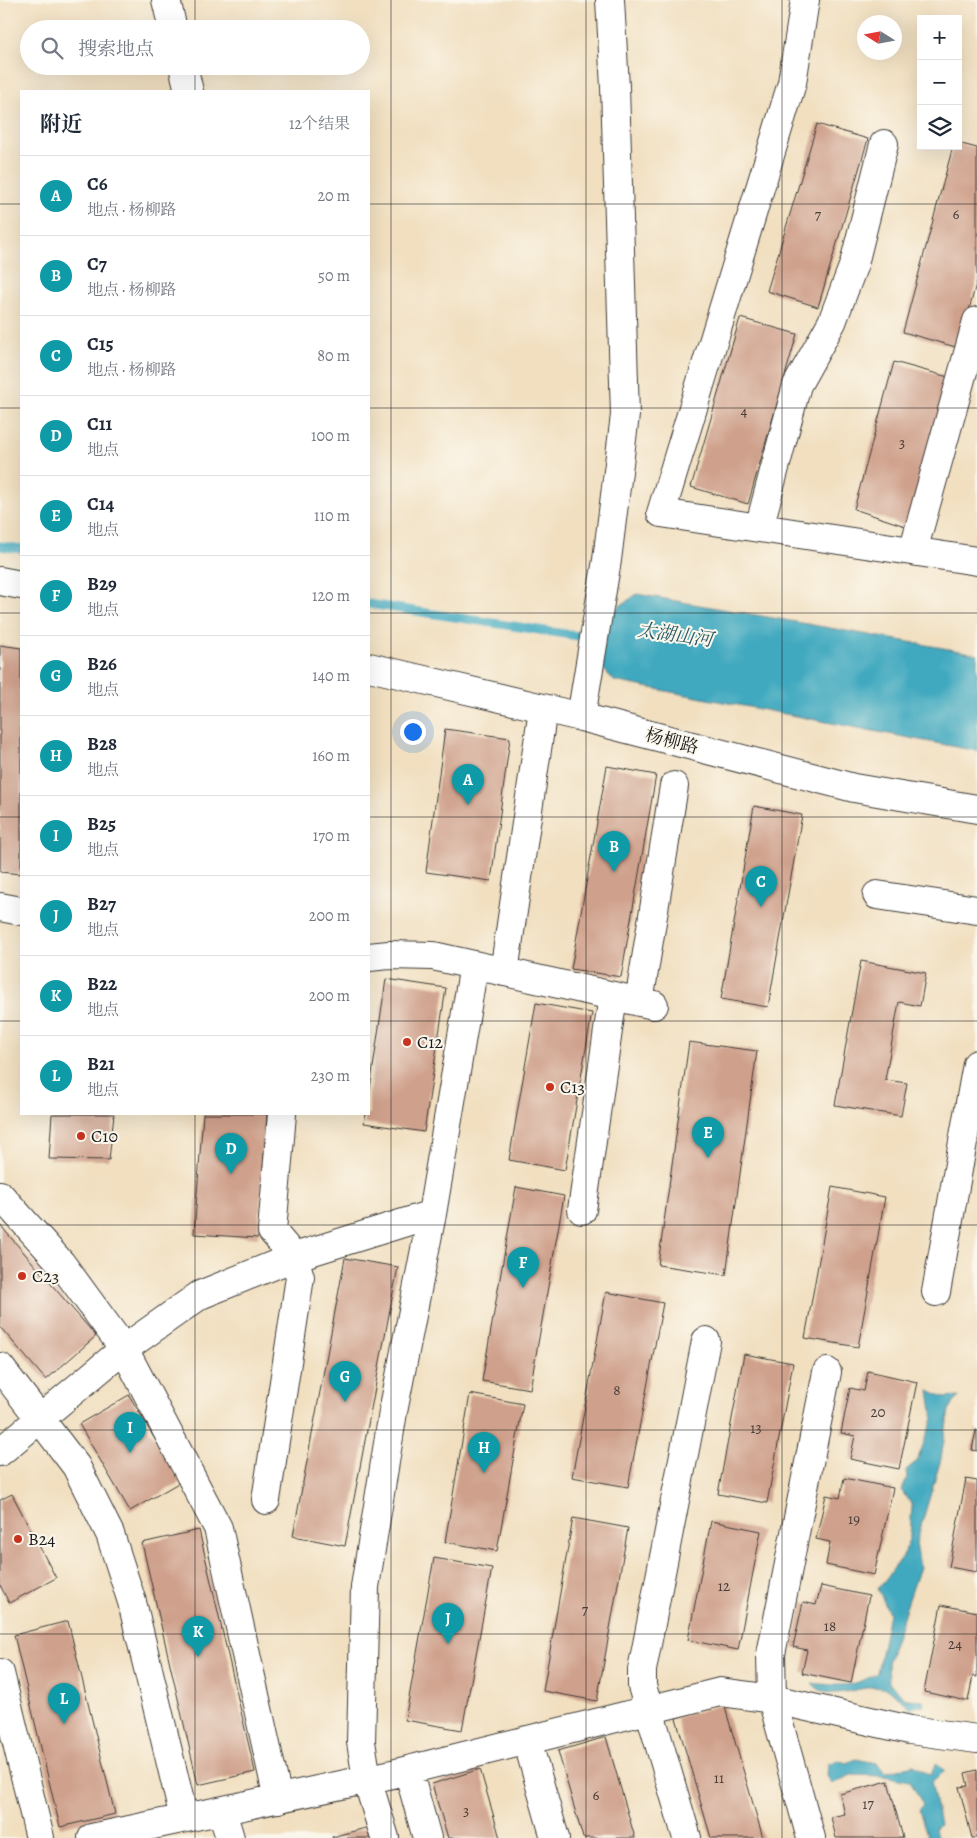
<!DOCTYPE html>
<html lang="zh">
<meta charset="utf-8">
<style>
body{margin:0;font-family:Alegreya,"Noto Serif SC",serif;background:#f6f6f7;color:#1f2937}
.controls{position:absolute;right:15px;top:15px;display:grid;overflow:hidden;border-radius:0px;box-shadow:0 5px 20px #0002}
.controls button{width:45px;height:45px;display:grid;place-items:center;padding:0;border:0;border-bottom:1px solid #e0e1e3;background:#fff;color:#1f2937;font:25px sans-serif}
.compass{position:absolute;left:857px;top:15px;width:45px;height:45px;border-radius:50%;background:#fff;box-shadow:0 5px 20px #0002;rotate:281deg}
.you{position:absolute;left:412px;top:731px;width:18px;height:18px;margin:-12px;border:4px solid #fff;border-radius:50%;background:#1a73e8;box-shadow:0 0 0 8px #1a73e833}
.badge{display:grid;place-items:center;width:32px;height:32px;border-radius:50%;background:#c8321e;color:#fff;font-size:16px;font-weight:700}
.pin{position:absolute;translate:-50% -41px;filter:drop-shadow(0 1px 2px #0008)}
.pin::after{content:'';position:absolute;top:26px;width:18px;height:15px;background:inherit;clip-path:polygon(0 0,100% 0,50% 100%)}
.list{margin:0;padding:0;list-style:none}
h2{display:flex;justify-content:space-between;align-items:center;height:65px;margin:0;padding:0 20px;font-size:21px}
h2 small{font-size:16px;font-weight:400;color:#747a83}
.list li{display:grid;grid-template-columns:32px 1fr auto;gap:15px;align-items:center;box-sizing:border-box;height:80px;padding:0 20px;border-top:1px solid #e0e1e3}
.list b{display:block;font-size:19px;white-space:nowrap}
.list p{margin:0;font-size:16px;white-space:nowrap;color:#747a83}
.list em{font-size:16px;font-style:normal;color:#747a83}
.icon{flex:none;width:28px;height:28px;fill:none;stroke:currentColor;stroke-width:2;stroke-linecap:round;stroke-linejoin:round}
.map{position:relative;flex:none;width:977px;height:1838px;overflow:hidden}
.search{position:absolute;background:#fff;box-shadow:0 5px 20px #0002;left:20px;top:20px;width:350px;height:55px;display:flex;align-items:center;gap:12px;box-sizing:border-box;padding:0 18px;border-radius:28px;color:#747a83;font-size:19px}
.panel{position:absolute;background:#fff;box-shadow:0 5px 20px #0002;left:20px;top:90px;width:350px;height:1025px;border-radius:0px}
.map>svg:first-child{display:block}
.water{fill:#3fa9bf;stroke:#2e626e}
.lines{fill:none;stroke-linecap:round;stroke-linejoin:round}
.stream{stroke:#3fa9bf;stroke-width:9}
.building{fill:#cfa18c}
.minor-casing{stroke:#3c3935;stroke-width:30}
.minor{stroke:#fff;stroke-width:28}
.grid{fill:none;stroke:#1c1c1c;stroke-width:1;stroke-opacity:0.55}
.poi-dot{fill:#c8321e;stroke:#fbf7ec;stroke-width:2}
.labels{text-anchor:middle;stroke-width:4;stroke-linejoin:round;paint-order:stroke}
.number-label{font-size:15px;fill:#493d38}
.street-label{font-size:18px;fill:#1c1c1c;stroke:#fbf7ec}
.poi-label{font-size:18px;fill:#1c1c1c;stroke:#fbf7ec;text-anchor:start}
.water-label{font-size:19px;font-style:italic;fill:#2c5b65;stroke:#fbf7ec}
</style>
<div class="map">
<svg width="977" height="1838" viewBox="0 0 977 1838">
<rect width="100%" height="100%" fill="#fbf7ec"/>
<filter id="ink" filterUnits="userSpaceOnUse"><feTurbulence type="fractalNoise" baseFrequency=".02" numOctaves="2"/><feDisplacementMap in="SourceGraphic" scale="10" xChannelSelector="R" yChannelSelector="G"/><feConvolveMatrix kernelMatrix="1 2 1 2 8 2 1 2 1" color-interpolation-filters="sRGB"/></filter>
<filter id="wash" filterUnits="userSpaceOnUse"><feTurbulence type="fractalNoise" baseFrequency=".0096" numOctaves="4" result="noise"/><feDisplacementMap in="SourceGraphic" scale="20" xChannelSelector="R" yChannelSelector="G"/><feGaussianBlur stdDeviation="1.12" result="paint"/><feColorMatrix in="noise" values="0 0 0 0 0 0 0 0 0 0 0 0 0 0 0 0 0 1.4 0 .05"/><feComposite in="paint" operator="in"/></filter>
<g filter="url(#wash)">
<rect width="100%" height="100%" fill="#f1dfc0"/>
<path class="water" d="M 637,594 L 977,654 L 977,751 L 614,681 L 599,664 L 607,615 Z
M 929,1390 L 946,1398 L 959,1396 L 949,1410 L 941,1459 L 916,1543 L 920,1567 L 888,1661 L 889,1683 L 907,1699 L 923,1700 L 924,1705 L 911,1708 C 904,1702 894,1692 886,1689 C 863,1681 829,1706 812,1683 C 839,1686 853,1688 877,1673 L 889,1613 L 878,1589 L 904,1555 L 910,1536 L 912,1505 L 901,1490 L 907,1479 L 906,1470 L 917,1461 L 933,1419 Z
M 856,1759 L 876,1763 L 886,1772 L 914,1765 L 930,1775 L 937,1763 L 945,1771 L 931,1782 L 940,1825 L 935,1828 L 937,1838 L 928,1838 L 919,1810 L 923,1805 L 910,1781 L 883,1776 L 851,1775 L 832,1784 L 827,1776 L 828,1764 L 838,1760 L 847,1763 Z"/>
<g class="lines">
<path class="stream" d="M 0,546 L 21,549
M 369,604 L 591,638"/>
</g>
<g id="blocks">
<path class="building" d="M 817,124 L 868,139 L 818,307 L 767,291 Z
M 958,143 L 977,148 L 977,280 L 959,348 L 903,332 L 953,146 L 958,146 Z
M 740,318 L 797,334 L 748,504 L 691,487 Z
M 894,362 L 952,378 L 908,527 L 854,509 Z
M 0,645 L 21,648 L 21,874 L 0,872 Z
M 445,729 L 510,738 L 491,881 L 426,872 Z
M 607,766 L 656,775 L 621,977 L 571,969 Z
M 754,806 L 802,815 L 768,1007 L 721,999 Z
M 861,961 L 926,973 L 920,1006 L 899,1002 L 885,1080 L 907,1083 L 901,1116 L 835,1105 Z
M 386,979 L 446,988 L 424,1132 L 364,1123 L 366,1114 L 369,1114 L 369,1095 Z
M 536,1003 L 592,1013 L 565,1170 L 509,1160 Z
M 689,1042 L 757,1051 L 726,1275 L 658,1265 Z
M 52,1114 L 114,1114 L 109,1160 L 49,1159 Z
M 203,1114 L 267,1114 L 258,1238 L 194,1234 Z
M 516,1187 L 564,1196 L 530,1389 L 482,1381 Z
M 832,1187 L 885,1197 L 858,1347 L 805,1338 Z
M 0,1225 L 96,1336 L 46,1380 L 0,1327 Z
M 345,1258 L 398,1267 L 345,1546 L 293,1536 Z
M 606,1292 L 663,1303 L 628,1487 L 572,1477 Z
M 744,1354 L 793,1363 L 767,1503 L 718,1494 Z
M 868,1371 L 917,1382 L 899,1469 L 850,1459 L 855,1436 L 841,1433 L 850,1388 L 864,1391 Z
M 470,1394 L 523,1404 L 497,1551 L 445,1542 Z
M 129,1395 L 180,1482 L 130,1511 L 79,1424 Z
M 976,1430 L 977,1430 L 977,1451 L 972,1450 Z
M 844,1478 L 893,1488 L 874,1575 L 826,1565 L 830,1542 L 816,1539 L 826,1495 L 840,1498 Z
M 966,1479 L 977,1481 L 977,1572 L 949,1567 Z
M 12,1494 L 56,1578 L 9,1603 L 0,1585 L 0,1500 Z
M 573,1518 L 628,1528 L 597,1701 L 543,1691 Z
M 711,1521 L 761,1531 L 738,1650 L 688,1640 Z
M 199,1530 L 255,1772 L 198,1785 L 142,1543 Z
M 434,1558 L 492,1568 L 462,1730 L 405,1720 Z
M 821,1586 L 869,1596 L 851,1683 L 802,1673 L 807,1650 L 793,1647 L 803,1602 L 816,1605 Z
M 941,1605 L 977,1612 L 977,1677 L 973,1676 L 968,1701 L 924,1692 Z
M 68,1621 L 115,1814 L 60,1827 L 14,1635 Z
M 724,1704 L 763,1838 L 711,1838 L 676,1718 Z
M 606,1737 L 635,1838 L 583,1838 L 558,1751 Z
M 480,1769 L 500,1838 L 448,1838 L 432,1784 Z
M 977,1770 L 977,1838 L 972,1838 L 959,1787 L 968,1786 L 965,1773 Z
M 888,1781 L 903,1838 L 836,1838 L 831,1817 L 845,1814 L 840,1794 Z
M 373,1826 L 377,1838 L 332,1838 L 332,1837 Z"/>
</g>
</g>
<g filter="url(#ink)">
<use href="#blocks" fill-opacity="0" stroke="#3c3935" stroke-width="1"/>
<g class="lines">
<g class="minor-casing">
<path id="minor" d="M 166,0 L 173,29
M 805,0 L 792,83 L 661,513 L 977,561
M 183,66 L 189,91
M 759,528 L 797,385 L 832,322 L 854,264 L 884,144
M 913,551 L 977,321
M 0,581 L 21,585
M 369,667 L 581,717 L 854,788 L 977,809
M 581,717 L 607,560 L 625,415 L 615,87 L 610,0
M 877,895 L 977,910
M 0,907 L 21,911
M 369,957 L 389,955 L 433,956 L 654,1005
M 504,972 L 543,709
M 639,1002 L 674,786
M 0,1195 L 61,1263 L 124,1349 L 218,1528 L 278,1799
M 582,1210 L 613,996
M 936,1292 L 977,1064
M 0,1367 L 76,1466 L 110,1534 L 132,1602 L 184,1818
M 0,1452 L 124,1349 L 200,1295 L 294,1257 L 432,1214
M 266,1500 L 300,1277 L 294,1257 L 272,1231 L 282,1114
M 0,1673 L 40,1838
M 527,1740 L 555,1838
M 408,1770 L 427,1838
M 222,1811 L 230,1838
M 92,1838 L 388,1775 L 720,1692 L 772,1699 L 910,1730 L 977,1739
M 385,1838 L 367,1779 L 361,1742 L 365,1587 L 393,1412 L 432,1214 L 474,965
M 687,1838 L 642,1686 L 642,1670 L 706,1341
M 811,1838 L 772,1699 L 771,1654 L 827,1372"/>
</g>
<use href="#minor" class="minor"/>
</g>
</g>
<path class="grid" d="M 195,0 L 195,29M 391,0 L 391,1838M 586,0 L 586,1838M 782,0 L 782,1838M 195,66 L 195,91M 0,204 L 21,204M 369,204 L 977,204M 0,408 L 21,408M 369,408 L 977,408M 0,613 L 21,613M 369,613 L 977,613M 0,817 L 21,817M 369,817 L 977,817M 0,1021 L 21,1021M 369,1021 L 977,1021M 195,1114 L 195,1838M 0,1225 L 977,1225M 0,1430 L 977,1430M 0,1634 L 977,1634"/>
<g class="poi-dot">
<circle cx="407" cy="1042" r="5"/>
<circle cx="550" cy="1087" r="5"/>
<circle cx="81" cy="1136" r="5"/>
<circle cx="22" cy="1276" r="5"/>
<circle cx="18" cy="1539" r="5"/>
</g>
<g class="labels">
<g class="number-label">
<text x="956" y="219">6</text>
<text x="818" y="220">7</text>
<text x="744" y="416">4</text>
<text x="902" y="448">3</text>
<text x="617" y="1395">8</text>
<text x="878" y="1417">20</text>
<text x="756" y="1433">13</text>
<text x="854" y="1524">19</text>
<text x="724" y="1591">12</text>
<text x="585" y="1615">7</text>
<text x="830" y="1631">18</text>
<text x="955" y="1649">24</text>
<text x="719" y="1783">11</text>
<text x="596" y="1800">6</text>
<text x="868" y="1809">17</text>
<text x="466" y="1816">3</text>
</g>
<g class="street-label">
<text transform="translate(672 741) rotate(15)" y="6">杨柳路</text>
</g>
<g class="poi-label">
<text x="417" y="1048">C12</text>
<text x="560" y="1093">C13</text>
<text x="91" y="1142">C10</text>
<text x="32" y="1282">C23</text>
<text x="28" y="1545">B24</text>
</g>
<g class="water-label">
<text transform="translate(675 634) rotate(8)" y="7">太湖山河</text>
</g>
</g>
</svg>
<div class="controls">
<button>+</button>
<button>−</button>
<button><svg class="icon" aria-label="layers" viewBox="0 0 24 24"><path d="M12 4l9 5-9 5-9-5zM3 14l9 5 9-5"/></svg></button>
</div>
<svg class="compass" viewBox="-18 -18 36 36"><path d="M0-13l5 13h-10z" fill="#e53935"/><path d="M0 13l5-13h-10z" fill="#747a83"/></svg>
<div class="you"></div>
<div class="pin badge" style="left:468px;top:805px;background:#0f9aa8">A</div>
<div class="pin badge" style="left:614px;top:872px;background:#0f9aa8">B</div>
<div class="pin badge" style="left:761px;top:907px;background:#0f9aa8">C</div>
<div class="pin badge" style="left:231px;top:1174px;background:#0f9aa8">D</div>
<div class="pin badge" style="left:708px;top:1158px;background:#0f9aa8">E</div>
<div class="pin badge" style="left:523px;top:1288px;background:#0f9aa8">F</div>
<div class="pin badge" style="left:345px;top:1402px;background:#0f9aa8">G</div>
<div class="pin badge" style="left:484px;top:1473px;background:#0f9aa8">H</div>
<div class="pin badge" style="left:130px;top:1453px;background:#0f9aa8">I</div>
<div class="pin badge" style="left:448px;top:1644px;background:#0f9aa8">J</div>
<div class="pin badge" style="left:198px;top:1657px;background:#0f9aa8">K</div>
<div class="pin badge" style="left:64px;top:1724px;background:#0f9aa8">L</div>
<div class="search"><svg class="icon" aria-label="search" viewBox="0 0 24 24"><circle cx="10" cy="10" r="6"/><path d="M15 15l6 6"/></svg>搜索地点</div>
<section class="panel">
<h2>附近<small>12个结果</small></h2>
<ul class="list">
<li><span class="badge" style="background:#0f9aa8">A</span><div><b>C6</b><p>地点 · 杨柳路</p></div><em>20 m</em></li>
<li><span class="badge" style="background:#0f9aa8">B</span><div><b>C7</b><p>地点 · 杨柳路</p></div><em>50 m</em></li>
<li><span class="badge" style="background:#0f9aa8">C</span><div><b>C15</b><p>地点 · 杨柳路</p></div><em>80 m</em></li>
<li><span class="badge" style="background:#0f9aa8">D</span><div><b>C11</b><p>地点</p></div><em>100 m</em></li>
<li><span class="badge" style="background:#0f9aa8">E</span><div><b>C14</b><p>地点</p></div><em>110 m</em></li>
<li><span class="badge" style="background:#0f9aa8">F</span><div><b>B29</b><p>地点</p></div><em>120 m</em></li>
<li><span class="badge" style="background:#0f9aa8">G</span><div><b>B26</b><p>地点</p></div><em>140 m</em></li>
<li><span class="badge" style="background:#0f9aa8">H</span><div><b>B28</b><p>地点</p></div><em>160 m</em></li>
<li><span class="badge" style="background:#0f9aa8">I</span><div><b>B25</b><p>地点</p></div><em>170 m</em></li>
<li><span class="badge" style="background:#0f9aa8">J</span><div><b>B27</b><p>地点</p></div><em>200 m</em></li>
<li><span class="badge" style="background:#0f9aa8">K</span><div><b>B22</b><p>地点</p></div><em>200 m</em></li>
<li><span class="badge" style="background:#0f9aa8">L</span><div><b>B21</b><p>地点</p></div><em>230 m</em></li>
</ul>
</section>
</div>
